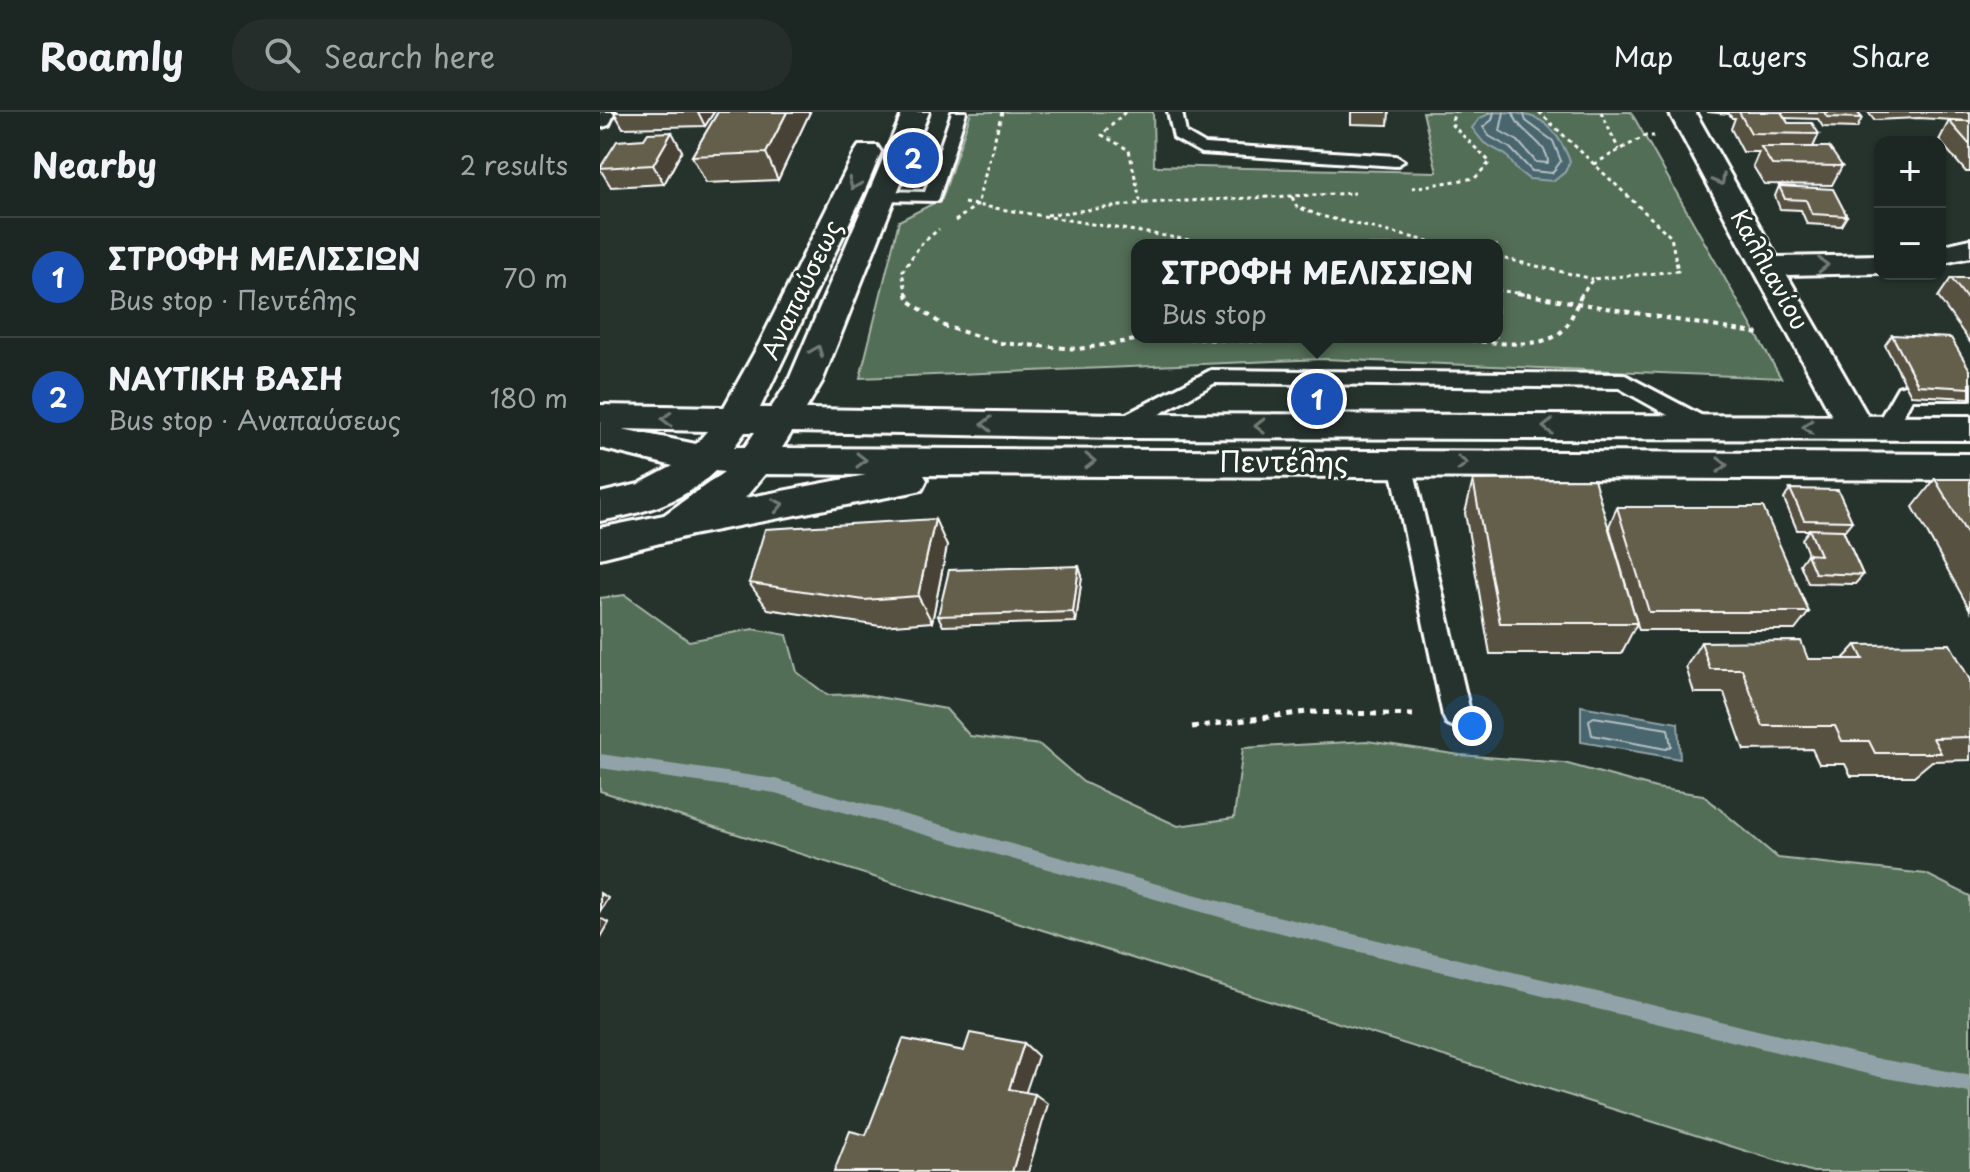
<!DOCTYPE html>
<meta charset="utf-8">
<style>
body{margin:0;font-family:"Playpen Sans",sans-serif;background:#252e2a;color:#f1f3f6}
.controls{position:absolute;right:24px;top:24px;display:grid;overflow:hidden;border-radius:16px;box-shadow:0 2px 6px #0004}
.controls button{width:72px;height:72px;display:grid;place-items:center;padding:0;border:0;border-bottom:2px solid #3a4340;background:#1c2622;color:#f1f3f6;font:40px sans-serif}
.you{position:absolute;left:872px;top:614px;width:28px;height:28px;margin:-20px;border:6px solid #fff;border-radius:50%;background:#1a73e8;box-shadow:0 0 0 12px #1a73e833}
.badge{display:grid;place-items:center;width:52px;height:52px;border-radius:50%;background:#0b8043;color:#fff;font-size:26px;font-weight:700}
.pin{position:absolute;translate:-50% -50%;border:4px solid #fff;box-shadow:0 2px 8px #0006}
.popup{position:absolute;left:531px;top:127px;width:372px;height:104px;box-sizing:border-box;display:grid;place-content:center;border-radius:16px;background:#1c2622;filter:drop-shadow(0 2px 6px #0005);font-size:26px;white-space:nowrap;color:#a0a5a5}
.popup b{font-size:30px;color:#f1f3f6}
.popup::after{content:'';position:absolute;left:50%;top:100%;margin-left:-16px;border:16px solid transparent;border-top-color:#1c2622}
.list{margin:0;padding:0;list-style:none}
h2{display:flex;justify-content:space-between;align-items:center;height:104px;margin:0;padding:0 32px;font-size:34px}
h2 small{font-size:26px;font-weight:400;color:#a0a5a5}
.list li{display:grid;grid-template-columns:52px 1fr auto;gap:24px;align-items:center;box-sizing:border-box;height:120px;padding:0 32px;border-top:2px solid #3a4340}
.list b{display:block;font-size:30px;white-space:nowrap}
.list p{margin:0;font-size:26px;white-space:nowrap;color:#a0a5a5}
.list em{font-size:26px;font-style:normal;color:#a0a5a5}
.icon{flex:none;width:44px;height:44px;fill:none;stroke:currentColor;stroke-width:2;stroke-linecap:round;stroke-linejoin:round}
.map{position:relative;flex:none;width:1370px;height:1060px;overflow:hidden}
header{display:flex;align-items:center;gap:48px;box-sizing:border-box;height:112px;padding:0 40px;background:#1c2622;border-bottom:2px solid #3a4340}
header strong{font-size:38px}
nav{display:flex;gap:44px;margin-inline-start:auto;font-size:28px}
.search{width:560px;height:72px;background:#252e2a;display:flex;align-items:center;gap:20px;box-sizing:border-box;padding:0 28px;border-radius:32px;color:#a0a5a5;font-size:30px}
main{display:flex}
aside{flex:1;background:#1c2622}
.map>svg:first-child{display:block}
.green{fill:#536e56;stroke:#a9b6aa;stroke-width:2;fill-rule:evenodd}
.water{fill:#48656e;stroke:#91a3a8;stroke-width:2}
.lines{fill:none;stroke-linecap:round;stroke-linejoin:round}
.shore{stroke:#b6c1c5;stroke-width:2}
.stream{fill:#91a3a8;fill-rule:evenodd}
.lane-casing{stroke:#fff;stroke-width:6}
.street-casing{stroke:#fff;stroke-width:6}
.secondary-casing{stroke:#fff;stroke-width:6}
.path-far2{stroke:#fff;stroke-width:3;stroke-dasharray:4 4;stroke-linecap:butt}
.path-far1{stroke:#fff;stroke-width:4;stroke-dasharray:5 5;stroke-linecap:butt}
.path{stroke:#fff;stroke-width:5;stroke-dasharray:6 6;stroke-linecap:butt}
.lane{fill:#26332d;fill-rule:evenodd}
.street{fill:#26332d;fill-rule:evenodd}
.secondary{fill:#26332d;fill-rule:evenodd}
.wall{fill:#565141;stroke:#fff;stroke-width:2}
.shaded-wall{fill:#464235;stroke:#fff;stroke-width:2}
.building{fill:#645e4c;stroke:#fff;stroke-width:2}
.oneway{stroke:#727a76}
.labels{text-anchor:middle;stroke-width:6;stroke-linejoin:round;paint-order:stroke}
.far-street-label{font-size:24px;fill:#fff;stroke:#26332d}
.street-label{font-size:28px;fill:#fff;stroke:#26332d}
</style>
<header>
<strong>Roamly</strong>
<div class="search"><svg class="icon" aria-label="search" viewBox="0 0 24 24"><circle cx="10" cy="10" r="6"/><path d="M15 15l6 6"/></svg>Search here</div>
<nav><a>Map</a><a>Layers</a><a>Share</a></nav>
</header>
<main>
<aside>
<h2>Nearby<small>2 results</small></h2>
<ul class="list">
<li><span class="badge" style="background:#1a4fb4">1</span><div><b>ΣΤΡΟΦΗ ΜΕΛΙΣΣΙΩΝ</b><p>Bus stop · Πεντέλης</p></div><em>70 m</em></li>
<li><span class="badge" style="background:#1a4fb4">2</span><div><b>ΝΑΥΤΙΚΗ ΒΑΣΗ</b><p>Bus stop · Αναπαύσεως</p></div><em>180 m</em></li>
</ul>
</aside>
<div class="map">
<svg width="1370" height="1060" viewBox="0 0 1370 1060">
<rect width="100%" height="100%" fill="#26332d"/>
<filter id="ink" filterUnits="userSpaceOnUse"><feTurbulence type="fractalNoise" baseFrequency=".0125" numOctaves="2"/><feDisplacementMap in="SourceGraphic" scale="16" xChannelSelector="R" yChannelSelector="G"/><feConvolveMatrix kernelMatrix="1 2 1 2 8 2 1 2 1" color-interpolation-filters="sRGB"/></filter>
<g filter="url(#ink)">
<path class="green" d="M 371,0 L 553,0 L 554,54 L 837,60 L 823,0 L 1031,0 L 1181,266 L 724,247 L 260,266 L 299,109 L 342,87 ZM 537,133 L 897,133 L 897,225 L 537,225 Z
M 25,483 L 89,529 L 153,517 L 187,523 L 197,560 L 227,583 L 261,582 L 346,597 L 370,624 L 440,633 L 483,670 L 578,714 L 634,706 L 643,636 L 767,629 L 860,643 L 964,651 L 1056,676 L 1103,683 L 1178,746 L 1326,762 L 1370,784 L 1370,1060 L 1213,1060 L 0,679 L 0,486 Z"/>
<path class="water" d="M 893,0 C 937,0 953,8 970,49 L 965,60 L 954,69 L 929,67 L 917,58 L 906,43 L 884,31 L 872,16 L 880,6 Z
M 981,594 L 1078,611 L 1080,647 L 981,630 Z"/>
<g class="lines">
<path class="shore" d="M 894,0 L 892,8 L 883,15 L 889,24 L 910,36 L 932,59 L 952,61 L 961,49 L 953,29 L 926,9 L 923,0
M 904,0 L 900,19 L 918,29 L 936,50 L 948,51 C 948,29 918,22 913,0
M 994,605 L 1068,617 L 1071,634 L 1066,637 L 992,623 L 989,608 Z"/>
<path class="stream" d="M 0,642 L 175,667 L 652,798 L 1280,947 L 1370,963 L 1370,981 L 1280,965 L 652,814 L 175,681 L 0,656 Z"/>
<g class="lane-casing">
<path id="lane" d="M 352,0 L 366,0 L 338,89 L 275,88 L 273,84 L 275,80 L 281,79 L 325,80 Z
M 568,0 L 582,0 L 586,21 L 605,32 L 796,44 L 804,49 L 796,54 L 601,41 L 574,26 Z
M 611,258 L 1023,262 L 1114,310 L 1117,315 L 1114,320 L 1098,320 L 1019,276 L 615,271 L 529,319 L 513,319 L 510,314 L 513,309 Z
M 1305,273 L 1370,273 L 1370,287 L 1312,287 L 1294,320 L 1278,320 L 1275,315 L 1298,275 Z
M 801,343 L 809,346 L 812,351 L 871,604 L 867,612 L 857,616 L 847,612 L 843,604 L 790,351 L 793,346 Z"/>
</g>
<g class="street-casing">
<path id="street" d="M 0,0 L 15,0 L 9,13 L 0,16 Z
M 1069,0 L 1095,0 L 1177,145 L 1280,143 L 1280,161 L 1187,163 L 1274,315 L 1269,324 L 1256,327 L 1243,324 L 1238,315 Z
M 1370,127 L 1370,145 L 1340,152 L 1340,134 Z"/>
</g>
<g class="secondary-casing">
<path id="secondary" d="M 303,0 L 329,0 L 222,270 L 206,297 L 521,302 L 1370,304 L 1370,328 L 521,326 L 192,320 L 182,336 L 1370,342 L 1370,368 L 324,363 L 327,368 L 322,378 L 308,381 L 92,423 L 0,446 L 0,416 L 64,403 L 124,360 L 115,359 C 82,391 43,401 0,409 L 0,381 L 39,372 L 73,354 L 0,336 L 0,293 L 124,295 L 159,232 L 255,40 L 259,34 L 277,34 L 281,40 L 266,76 L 160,296 L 171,296 L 188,270 ZM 22,317 L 107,319 L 96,332 ZM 145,320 L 155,320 L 145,335 L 134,335 ZM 165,362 L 266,363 L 145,386 Z"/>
</g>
<path class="path-far2" d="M 525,0 L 502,23 L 529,38 L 540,88 L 545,91 L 755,81
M 939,0 L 1071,125 L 1078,159 L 993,167 L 981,183
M 1001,0 L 1019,38
M 994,52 L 1045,24 L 1054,24
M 812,76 L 875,66 L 890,50 L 851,12 L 855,0
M 692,85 L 697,95 L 721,104 L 845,133
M 364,91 L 620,133
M 447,103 L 544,91
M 355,109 L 377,93 L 402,0
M 897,145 L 993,167
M 897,178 L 929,183
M 307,183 L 302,160 L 320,133 L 339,117"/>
<path class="path-far1" d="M 307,181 L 308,188 L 344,214 L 400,231 L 478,237 L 555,225 L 653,229 L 732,225
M 917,181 L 1160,222
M 841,225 C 872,227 940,242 962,219 C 972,210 975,193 983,181"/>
<path class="path" d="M 592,615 L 707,600 L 816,603"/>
<use href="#lane" class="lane"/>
<use href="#street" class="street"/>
<use href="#secondary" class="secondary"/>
</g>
<path class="wall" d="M 14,0 L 114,0 L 105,14 L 23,16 Z
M 118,0 L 210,0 L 178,68 L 106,71 L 92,44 Z
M 751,0 L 789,0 L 788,13 L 751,12 Z
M 1107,0 L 1257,0 L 1262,6 L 1257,16 L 1223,15 L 1218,7 L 1185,6 L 1188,11 L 1219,22 L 1213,35 L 1242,54 L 1232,73 L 1164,72 L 1153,54 L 1159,40 L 1143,40 L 1131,17 L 1135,6 L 1132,6 L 1129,2 Z
M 1268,0 L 1370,0 L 1370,9 L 1319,6 L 1274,8 Z
M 1349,9 L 1370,9 L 1370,60 L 1366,60 L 1339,28 Z
M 44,27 L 82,39 L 64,72 L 11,75 L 0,57 L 0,55 Z
M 1179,74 L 1247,104 L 1241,114 L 1207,112 L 1201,98 L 1180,97 L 1175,84 Z
M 1351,166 L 1370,166 L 1370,230 L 1338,185 Z
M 1292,223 L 1370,258 L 1370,286 L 1311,283 L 1285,233 Z
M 1335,367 L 1370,367 L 1370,498 L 1313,395 Z
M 873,368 L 1037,511 L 1021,542 L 890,542 L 865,401 Z
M 1190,377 L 1252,409 L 1244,419 L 1243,419 L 1263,463 L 1255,472 L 1208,471 L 1200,452 L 1207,442 L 1208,442 L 1202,427 L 1209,418 L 1197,418 L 1184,387 Z
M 1017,395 L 1209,500 L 1195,518 L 1039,518 L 1009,414 Z
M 347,434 L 332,510 L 280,514 L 168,497 L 149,471 Z
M 482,464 L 476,510 L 343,514 L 338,504 Z
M 1101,530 L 1208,547 L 1243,547 L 1256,533 L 1370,568 L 1370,648 L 1332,649 L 1314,664 L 1251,664 L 1245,652 L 1219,652 L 1212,637 L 1144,638 L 1124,581 L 1094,581 L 1086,555 Z"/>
<path class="shaded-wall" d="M 98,0 L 114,0 L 105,14 Z
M 187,0 L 210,0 L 178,68 L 166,41 Z
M 72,20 L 82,39 L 64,72 L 53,53 Z
M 335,407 L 347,434 L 332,510 L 318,484 Z
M 479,454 L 482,464 L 476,510 L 473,500 Z
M 0,781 L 8,786 L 0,799 Z
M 0,806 L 9,811 L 0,827 Z
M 424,931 L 438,944 L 423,988 L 409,977 Z
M 435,982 L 448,992 L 428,1060 L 412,1060 Z"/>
<path class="building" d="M 118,0 L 187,0 L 166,41 L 92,44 Z
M 1139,0 L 1181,0 L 1188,11 L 1212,11 L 1219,22 L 1151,21 Z
M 1224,0 L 1257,0 L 1262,6 L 1227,5 Z
M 1349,9 L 1370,9 L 1370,33 Z
M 72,20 L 53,53 L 0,56 L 17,29 L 44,27 L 48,21 Z
M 1161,35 L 1229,35 L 1242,54 L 1172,53 Z
M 1179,74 L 1233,77 L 1247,104 L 1212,102 L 1206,88 L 1185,87 Z
M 1351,166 L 1370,166 L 1370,191 Z
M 1292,223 L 1351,226 L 1370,258 L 1370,276 L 1318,273 Z
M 994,367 L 1037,511 L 900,511 L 873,368 Z
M 1335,367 L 1370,367 L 1370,427 Z
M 1190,377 L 1238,378 L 1252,409 L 1204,408 Z
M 1017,395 L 1163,395 L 1209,500 L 1049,500 Z
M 335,407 L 318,484 L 264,488 L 149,471 L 165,417 Z
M 1209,417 L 1243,418 L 1263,463 L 1215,461 L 1207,442 L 1220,443 Z
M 479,454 L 473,500 L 338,504 L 349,458 Z
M 1201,529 L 1208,547 L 1263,547 L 1256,533 L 1350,532 L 1370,568 L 1370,625 L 1333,626 L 1341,641 L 1275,641 L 1269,629 L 1242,629 L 1235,614 L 1163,614 L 1142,557 L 1110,557 L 1101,530 Z
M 370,921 L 424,931 L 409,977 L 435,982 L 412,1060 L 234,1060 L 250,1019 L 266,1023 L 303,927 L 364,939 Z"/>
<defs><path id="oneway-chevron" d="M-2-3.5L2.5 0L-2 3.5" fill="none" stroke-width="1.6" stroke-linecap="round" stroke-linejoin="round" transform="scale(2)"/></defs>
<g class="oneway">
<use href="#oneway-chevron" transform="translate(1120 68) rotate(61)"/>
<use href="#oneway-chevron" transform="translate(254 72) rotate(114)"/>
<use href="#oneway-chevron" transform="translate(1223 153) rotate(-1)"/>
<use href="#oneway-chevron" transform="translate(217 239) rotate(-68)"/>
<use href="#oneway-chevron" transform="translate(67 307) rotate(-179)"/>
<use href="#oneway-chevron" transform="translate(387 312) rotate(-179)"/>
<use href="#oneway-chevron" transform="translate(660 314) rotate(-180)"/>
<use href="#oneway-chevron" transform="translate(948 315) rotate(-180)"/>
<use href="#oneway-chevron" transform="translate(1208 315) rotate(180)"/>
<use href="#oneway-chevron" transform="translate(261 348)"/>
<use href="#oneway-chevron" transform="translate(490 349)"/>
<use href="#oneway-chevron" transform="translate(862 351)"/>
<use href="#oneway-chevron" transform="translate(1122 353)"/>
<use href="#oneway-chevron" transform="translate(178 393) rotate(-11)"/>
</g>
</g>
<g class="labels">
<g class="far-street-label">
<text transform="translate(1169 158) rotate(61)" y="8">Καλλιανίου</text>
<text transform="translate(202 178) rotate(-64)" y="8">Αναπαύσεως</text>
</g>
<g class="street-label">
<text x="684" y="360">Πεντέλης</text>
</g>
</g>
</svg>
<div class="controls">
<button>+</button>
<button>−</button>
</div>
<div class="you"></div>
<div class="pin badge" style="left:717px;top:287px;background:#1a4fb4">1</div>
<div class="popup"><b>ΣΤΡΟΦΗ ΜΕΛΙΣΣΙΩΝ</b>Bus stop</div>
<div class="pin badge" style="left:313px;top:46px;background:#1a4fb4">2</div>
</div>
</main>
